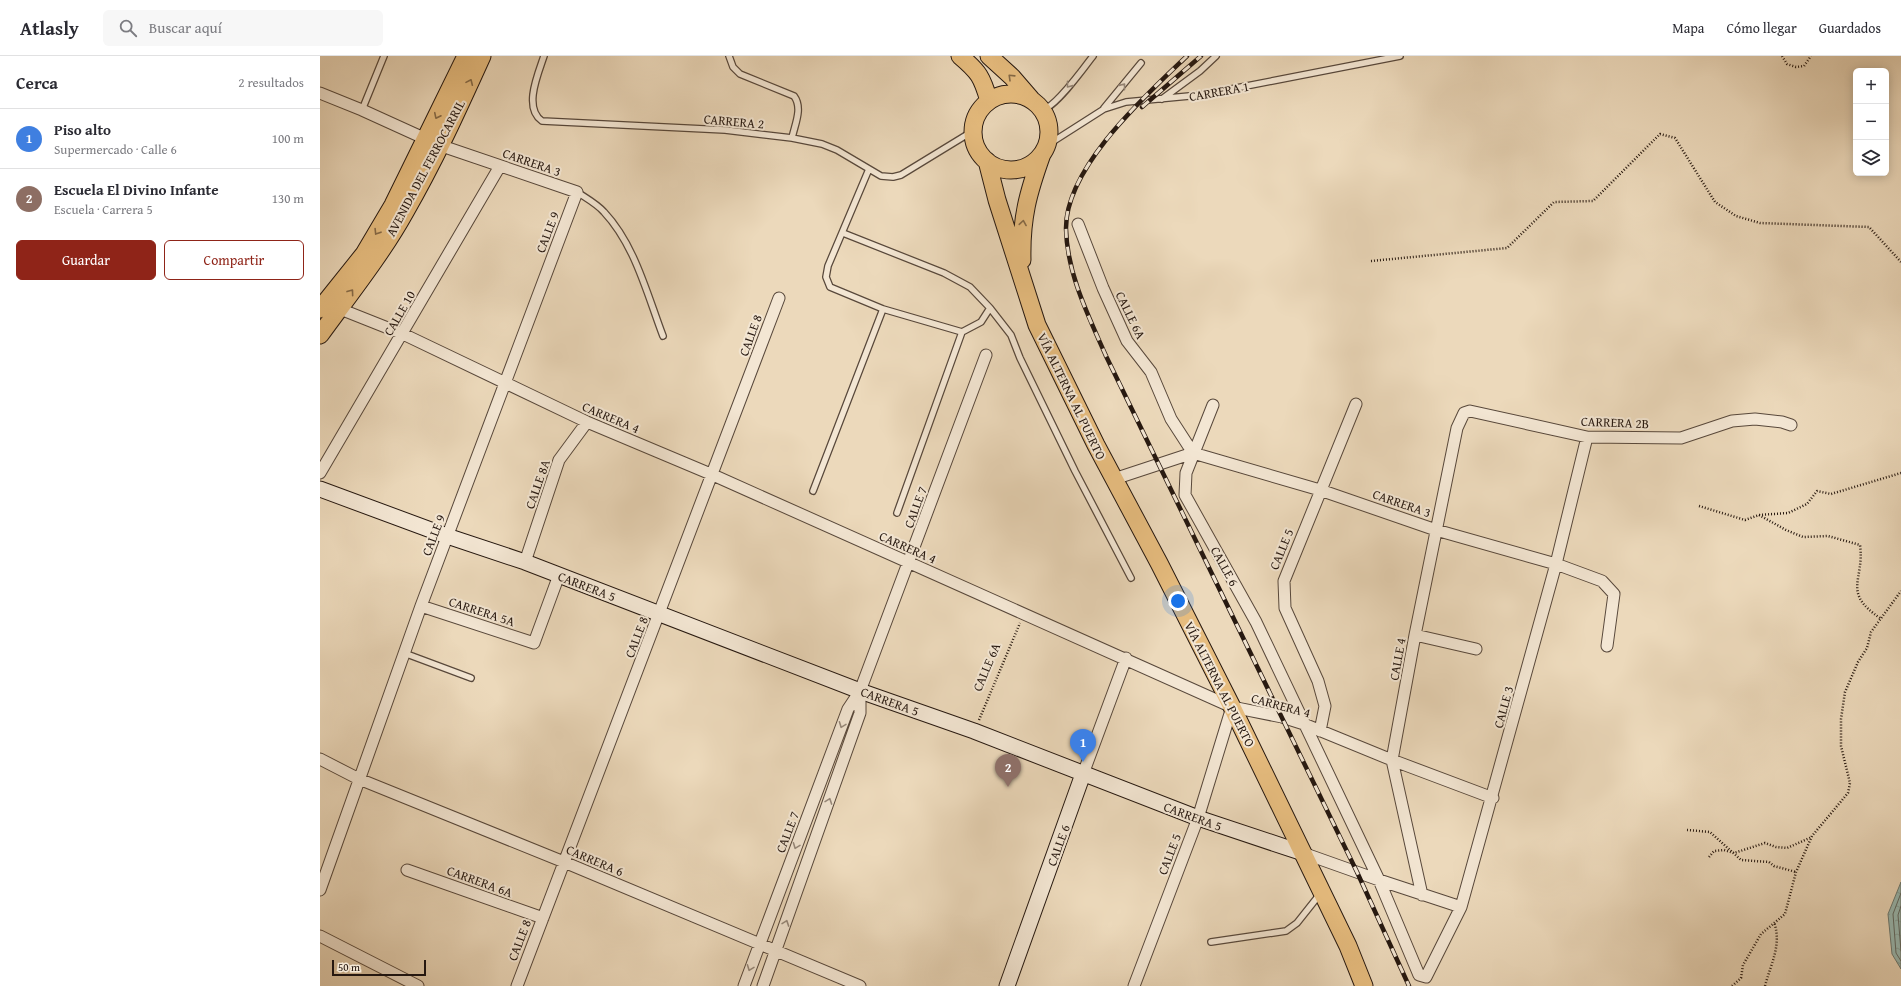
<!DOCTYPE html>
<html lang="es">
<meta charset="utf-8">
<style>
body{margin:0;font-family:"Gentium Book Plus",serif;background:#f7f7f7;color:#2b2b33}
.controls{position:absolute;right:12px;top:12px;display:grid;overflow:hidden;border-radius:6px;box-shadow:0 2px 10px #0003}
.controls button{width:36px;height:36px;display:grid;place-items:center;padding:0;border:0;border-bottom:1px solid #e1e1e2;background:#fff;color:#2b2b33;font:20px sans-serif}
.scale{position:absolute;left:12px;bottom:10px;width:94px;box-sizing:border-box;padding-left:4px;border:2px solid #261810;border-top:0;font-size:11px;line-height:14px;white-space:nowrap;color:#261810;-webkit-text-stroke:3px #f3e6d3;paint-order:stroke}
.you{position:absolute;left:858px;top:545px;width:14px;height:14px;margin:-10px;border:3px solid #fff;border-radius:50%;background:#1a73e8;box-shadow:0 0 0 6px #1a73e833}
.badge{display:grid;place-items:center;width:26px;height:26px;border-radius:50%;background:#8f2418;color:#fff;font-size:13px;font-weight:700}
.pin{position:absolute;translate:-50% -33px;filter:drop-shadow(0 1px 2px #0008)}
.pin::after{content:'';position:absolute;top:21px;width:14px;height:12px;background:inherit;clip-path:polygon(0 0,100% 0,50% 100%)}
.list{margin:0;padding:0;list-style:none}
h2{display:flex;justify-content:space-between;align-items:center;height:52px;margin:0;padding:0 16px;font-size:17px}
h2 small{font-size:13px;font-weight:400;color:#7c7c81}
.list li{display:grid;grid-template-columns:26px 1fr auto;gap:12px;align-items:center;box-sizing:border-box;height:60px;padding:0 16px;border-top:1px solid #e1e1e2}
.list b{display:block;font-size:15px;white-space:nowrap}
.list p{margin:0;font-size:13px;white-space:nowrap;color:#7c7c81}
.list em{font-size:13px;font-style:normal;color:#7c7c81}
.actions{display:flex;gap:8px;padding:12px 16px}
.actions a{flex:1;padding:9px 0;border:1px solid #8f2418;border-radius:6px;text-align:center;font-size:14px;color:#8f2418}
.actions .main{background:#8f2418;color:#fff}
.icon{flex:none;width:22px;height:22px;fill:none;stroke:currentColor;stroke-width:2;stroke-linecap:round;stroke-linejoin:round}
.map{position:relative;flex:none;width:1581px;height:930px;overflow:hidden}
header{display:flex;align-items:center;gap:24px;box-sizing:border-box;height:56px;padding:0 20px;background:#fff;border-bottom:1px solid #e1e1e2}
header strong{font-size:19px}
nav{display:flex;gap:22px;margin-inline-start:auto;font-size:14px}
.search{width:280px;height:36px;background:#f7f7f7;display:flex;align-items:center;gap:10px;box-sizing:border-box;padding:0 14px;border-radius:6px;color:#7c7c81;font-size:15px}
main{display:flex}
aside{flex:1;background:#fff}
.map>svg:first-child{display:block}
.water{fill:url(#water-ripples);stroke:#6b7972}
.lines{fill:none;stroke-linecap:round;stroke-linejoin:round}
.shore{stroke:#606962;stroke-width:1}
.lane-casing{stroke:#58483b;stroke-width:8}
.street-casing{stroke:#58483b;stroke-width:13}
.secondary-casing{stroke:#261810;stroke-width:17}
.primary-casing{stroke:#261810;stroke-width:19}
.path{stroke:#261810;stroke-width:2.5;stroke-dasharray:1 2;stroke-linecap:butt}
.lane{stroke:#f3e6d3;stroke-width:5.5}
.street{stroke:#f3e6d3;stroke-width:11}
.secondary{stroke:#f3e6d3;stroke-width:15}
.primary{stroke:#e6bc7e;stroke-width:17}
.rail-casing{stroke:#261810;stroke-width:4.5}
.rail{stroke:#f3e6d3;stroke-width:3;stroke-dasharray:9;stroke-linecap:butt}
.oneway{stroke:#866a47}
.oneway2{stroke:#97897b}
.labels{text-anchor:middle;stroke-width:4;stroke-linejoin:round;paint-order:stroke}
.street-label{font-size:13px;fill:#261810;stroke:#f3e6d3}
</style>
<header>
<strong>Atlasly</strong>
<div class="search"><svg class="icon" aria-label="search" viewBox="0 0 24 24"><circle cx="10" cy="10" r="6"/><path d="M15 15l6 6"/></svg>Buscar aquí</div>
<nav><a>Mapa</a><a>Cómo llegar</a><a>Guardados</a></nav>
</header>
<main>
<aside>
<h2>Cerca<small>2 resultados</small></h2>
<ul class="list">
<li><span class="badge" style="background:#3f7fe0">1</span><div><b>Piso alto</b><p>Supermercado · Calle 6</p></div><em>100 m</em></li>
<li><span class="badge" style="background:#8d6e63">2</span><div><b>Escuela El Divino Infante</b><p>Escuela · Carrera 5</p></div><em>130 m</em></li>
</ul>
<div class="actions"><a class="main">Guardar</a><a>Compartir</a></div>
</aside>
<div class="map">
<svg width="1581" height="930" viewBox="0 0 1581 930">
<defs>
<pattern id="water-ripples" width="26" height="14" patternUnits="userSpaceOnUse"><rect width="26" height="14" fill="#99bab3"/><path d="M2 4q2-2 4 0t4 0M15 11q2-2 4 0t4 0" fill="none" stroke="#849f99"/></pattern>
</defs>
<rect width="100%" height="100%" fill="#ecd9bb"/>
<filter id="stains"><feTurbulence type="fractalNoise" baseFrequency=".005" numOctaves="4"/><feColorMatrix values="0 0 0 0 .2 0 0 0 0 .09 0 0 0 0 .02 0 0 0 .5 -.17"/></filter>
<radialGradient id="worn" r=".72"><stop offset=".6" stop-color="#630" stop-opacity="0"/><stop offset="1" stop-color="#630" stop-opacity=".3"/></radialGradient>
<path class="water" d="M 1581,826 L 1581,913 L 1572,898 L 1568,858 Z"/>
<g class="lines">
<path class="shore" d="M 1581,837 L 1573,858 L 1576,897 L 1581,905
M 1581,850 L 1578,859 L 1581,895"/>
<g class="lane-casing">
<path id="lane" d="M 224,0 C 218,18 203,52 222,65 L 405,74 L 472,82 L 502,88 L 517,94 L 561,120 L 573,121 L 581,119 L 653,75
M 409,0 L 413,11 L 420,18 L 474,40 C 483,52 475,68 472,82
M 842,43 L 880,15 L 896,0
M 784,52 L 821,7
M 42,54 L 64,0
M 722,54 C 735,52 764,12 773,0
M 726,90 L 784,53 L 806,46 L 880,39 L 1080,0
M 549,113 L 508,210 L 506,221 L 510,231 L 563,253 L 642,276 L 661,266 L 670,252
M 257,136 C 266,142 277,148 284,156 C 315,189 327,238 343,280
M 523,177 L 624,217 L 650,231 L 670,252 L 691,279 L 700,302 L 755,415 L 811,522
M 493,435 L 563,253
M 577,457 L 642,276
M 84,597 L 151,622
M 891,886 L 966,875 L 977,867 L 1000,838"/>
</g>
<g class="street-casing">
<path id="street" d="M 0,37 L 42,54 L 119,89 L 257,136 L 101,550 L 0,834
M 758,168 L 783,232 L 807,285 L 831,316 L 851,363 L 873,397
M 15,251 L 83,278 L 267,366 L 393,419 L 912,651 L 962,661 L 984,668 L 1072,704 L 1173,742
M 893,349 L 866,417 L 865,439 L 936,566 L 1059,824 L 1099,919 L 1106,921 L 1141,851 L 1236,508 L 1267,381
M 873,397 L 1000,434 L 1116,474 L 1236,508 L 1282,525 L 1294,538 L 1287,590
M 0,417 L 180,110
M 794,423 L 873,397
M 205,506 L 239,404 L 267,366
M 101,550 L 214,587 L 239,519
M 1095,579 L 1156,593
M 1000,675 L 1005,650 L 998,625 L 965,552 L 964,525 L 1036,348
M 0,703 L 39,723 L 244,806 L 540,930
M 763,718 L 806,602
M 983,797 L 1059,824 L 1141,851
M 87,814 L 223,862
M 1102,839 L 1072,704 L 1095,579 L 1137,372 L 1144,357 L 1150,355 L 1267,381 L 1361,382 L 1412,365 L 1435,363 L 1462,366 L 1471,369
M 0,880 L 98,930
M 197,930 L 459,242
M 424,930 L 528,653 L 540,635 L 666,299
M 443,930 L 540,657 L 540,635
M 814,930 L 878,762 L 912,651"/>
</g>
<g class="secondary-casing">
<path id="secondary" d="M 0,433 L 127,480 L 205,506 L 540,635 L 654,675 L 878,762 L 983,797
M 687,930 L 763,718"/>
</g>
<g class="primary-casing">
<path id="primary" d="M 640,0 C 659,16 662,21 669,45
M 669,0 L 692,21 L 711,43
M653 76a38 38 0 1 1 76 0a38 38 0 1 1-76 0Z
M 667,105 L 677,144 L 717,269 L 776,389 L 839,507 L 912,651 L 1028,890 L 1044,930
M 702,204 C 701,162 708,137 722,98
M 0,253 L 44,198 L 73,149 L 146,0
M 0,279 C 29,239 61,199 85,156 C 114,106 138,53 162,0"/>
</g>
<path class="path" d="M 1462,0 L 1467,8 L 1476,11 L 1484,10 L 1491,0
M 1051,205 L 1187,192 L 1234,146 L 1273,145 L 1340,78 L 1355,82 L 1395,146 L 1416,160 L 1440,167 L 1549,171 L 1581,206
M 1379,450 L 1425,464 L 1439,459 L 1468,457 L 1487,448 L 1497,435 L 1511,438 L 1581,417
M 1439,459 L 1466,474 L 1483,481 L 1508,480 L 1540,489 C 1545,524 1521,536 1560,562
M 659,664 L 700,567
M 1367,774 L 1390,776 L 1421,804 L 1449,806 L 1454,810 L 1476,816
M 1389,801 L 1394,795 L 1404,794 L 1414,797 L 1445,787 L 1456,791 L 1467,792 L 1492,781
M 1412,930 L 1421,922 L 1423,909 L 1441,878 L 1465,858 L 1476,816 L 1492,780 L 1528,737 L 1530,727 L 1521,690 L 1521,663 L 1525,636 L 1538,606 L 1547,592 L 1551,576 L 1581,535
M 1445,930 C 1451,907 1462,889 1454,866"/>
<use href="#lane" class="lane"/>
<use href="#street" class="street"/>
<use href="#secondary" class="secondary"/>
<use href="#primary" class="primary"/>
<g class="rail-casing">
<path id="rail" d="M 867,0 C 825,40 745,112 746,173 C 747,218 769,261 786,300 L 1037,816 L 1089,930
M 822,51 L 881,0"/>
</g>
<use href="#rail" class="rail"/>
</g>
<defs><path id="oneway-chevron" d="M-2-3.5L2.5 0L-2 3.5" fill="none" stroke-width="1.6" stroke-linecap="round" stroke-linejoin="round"/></defs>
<g class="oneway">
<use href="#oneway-chevron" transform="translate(691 21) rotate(-136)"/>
<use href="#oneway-chevron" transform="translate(150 26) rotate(-66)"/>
<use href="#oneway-chevron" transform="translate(117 60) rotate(116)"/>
<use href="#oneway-chevron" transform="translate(703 167) rotate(-81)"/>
<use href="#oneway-chevron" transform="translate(57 176) rotate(122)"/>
<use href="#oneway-chevron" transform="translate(31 236) rotate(-54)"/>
</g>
<g class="oneway2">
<use href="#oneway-chevron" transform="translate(749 29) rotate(129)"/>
<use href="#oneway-chevron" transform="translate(803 30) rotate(-51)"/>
<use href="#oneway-chevron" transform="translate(522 669) rotate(111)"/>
<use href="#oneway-chevron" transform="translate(509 745) rotate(-70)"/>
<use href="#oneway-chevron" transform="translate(476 790) rotate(111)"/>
<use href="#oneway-chevron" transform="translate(466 867) rotate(-70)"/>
<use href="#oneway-chevron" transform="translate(430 912) rotate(111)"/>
</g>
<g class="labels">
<g class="street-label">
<text transform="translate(899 35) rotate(-10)" y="5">CARRERA 1</text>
<text transform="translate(414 65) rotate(5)" y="5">CARRERA 2</text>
<text transform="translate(212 106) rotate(19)" y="5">CARRERA 3</text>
<text transform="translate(105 112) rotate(-62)" y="5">AVENIDA DEL FERROCARRIL</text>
<text transform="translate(227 176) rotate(-69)" y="5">CALLE 9</text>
<text transform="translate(79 257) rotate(-60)" y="5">CALLE 10</text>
<text transform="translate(811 259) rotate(64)" y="5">CALLE 6A</text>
<text transform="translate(430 279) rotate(-70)" y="5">CALLE 8</text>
<text transform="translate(752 340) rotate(64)" y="5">VÍA ALTERNA AL PUERTO</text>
<text transform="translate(291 361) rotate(23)" y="5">CARRERA 4</text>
<text transform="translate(1295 366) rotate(2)" y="5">CARRERA 2B</text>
<text transform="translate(217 428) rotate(-71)" y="5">CALLE 8A</text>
<text transform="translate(1082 447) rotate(19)" y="5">CARRERA 3</text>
<text transform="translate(595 451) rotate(-70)" y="5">CALLE 7</text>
<text transform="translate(113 479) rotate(-69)" y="5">CALLE 9</text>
<text transform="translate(588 491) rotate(24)" y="5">CARRERA 4</text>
<text transform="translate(961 493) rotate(-68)" y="5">CALLE 5</text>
<text transform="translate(905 510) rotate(61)" y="5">CALLE 6</text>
<text transform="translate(267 530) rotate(21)" y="5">CARRERA 5</text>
<text transform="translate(162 555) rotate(18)" y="5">CARRERA 5A</text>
<text transform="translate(316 581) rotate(-69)" y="5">CALLE 8</text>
<text transform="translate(1077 603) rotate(-80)" y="5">CALLE 4</text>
<text transform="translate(666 611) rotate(-67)" y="5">CALLE 6A</text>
<text transform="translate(900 628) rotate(63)" y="5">VÍA ALTERNA AL PUERTO</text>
<text transform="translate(570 645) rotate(20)" y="5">CARRERA 5</text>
<text transform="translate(961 649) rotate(15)" y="5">CARRERA 4</text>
<text transform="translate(1183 651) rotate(-75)" y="5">CALLE 3</text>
<text transform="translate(873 760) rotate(20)" y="5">CARRERA 5</text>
<text transform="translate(467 776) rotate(-69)" y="5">CALLE 7</text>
<text transform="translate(738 789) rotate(-70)" y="5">CALLE 6</text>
<text transform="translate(849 798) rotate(-69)" y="5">CALLE 5</text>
<text transform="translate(275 804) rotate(23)" y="5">CARRERA 6</text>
<text transform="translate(160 825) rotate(20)" y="5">CARRERA 6A</text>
<text transform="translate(199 884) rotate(-69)" y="5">CALLE 8</text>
</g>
</g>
<rect width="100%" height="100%" filter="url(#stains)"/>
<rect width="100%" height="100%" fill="url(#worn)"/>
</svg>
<div class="controls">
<button>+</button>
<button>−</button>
<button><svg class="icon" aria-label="layers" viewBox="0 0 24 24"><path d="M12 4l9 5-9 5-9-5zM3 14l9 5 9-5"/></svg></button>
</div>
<div class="scale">50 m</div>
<div class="you"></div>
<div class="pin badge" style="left:763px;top:706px;background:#3f7fe0">1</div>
<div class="pin badge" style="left:688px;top:731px;background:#8d6e63">2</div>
</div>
</main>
